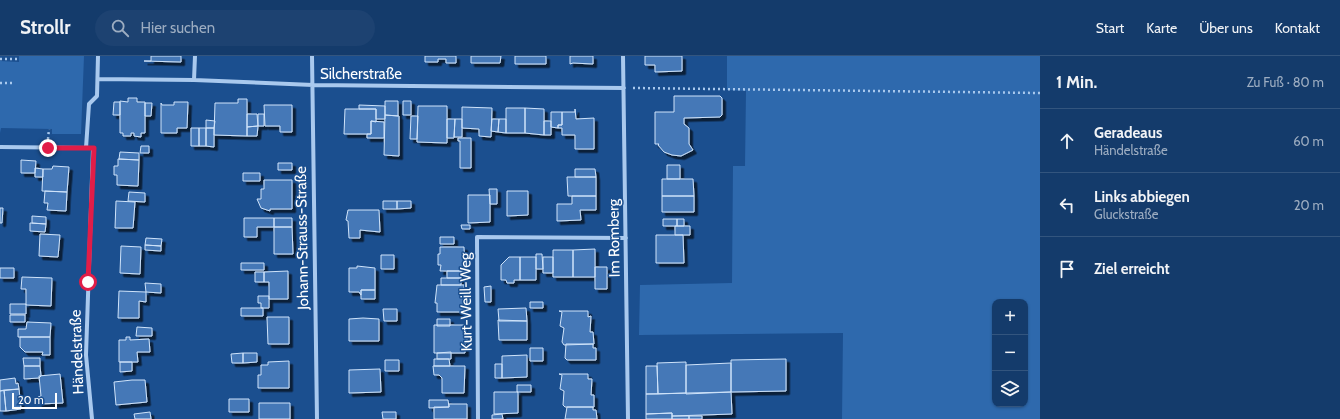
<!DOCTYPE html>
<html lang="de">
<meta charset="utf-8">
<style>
body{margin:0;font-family:Cabin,sans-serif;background:#1d4271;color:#f1f3f6}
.controls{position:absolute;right:12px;bottom:12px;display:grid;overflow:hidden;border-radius:8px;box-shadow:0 1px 3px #0004}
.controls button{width:36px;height:36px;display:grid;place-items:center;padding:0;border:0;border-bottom:1px solid #33557e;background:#143b6b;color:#f1f3f6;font:20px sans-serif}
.scale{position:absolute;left:12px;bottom:10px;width:45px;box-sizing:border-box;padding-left:4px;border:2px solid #fff;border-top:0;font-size:11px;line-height:14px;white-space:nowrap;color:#fff;-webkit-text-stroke:3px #1b4f8f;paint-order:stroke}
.stop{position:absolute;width:12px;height:12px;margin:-9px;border:3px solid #e11d48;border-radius:50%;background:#fff}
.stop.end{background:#e11d48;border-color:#fff;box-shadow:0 1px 4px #0008}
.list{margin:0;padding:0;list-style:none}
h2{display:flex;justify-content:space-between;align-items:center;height:52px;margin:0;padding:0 16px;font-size:17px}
h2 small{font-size:13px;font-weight:400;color:#9dadc1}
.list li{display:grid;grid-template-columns:26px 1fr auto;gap:12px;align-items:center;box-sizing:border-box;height:64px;padding:0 16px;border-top:1px solid #33557e}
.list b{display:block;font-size:15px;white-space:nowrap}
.list p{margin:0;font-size:13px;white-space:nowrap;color:#9dadc1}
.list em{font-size:13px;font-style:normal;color:#9dadc1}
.icon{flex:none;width:22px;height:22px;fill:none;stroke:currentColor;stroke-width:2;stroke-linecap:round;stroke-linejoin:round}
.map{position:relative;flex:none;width:1040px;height:363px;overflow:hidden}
header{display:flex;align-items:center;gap:24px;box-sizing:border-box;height:56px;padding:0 20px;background:#143b6b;border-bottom:1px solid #33557e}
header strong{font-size:19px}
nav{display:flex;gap:22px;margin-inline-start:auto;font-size:14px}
.search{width:280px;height:36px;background:#1d4271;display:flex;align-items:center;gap:10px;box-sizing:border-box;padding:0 14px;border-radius:22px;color:#9dadc1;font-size:15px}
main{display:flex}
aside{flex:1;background:#143b6b}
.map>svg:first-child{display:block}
.green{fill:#2e69ad;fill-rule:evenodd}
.building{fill:#4478b7;stroke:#cfe3fa;filter:url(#shadow)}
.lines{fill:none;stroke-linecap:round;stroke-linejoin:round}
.path{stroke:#a9c9ee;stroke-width:2.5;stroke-dasharray:2 3;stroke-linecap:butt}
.minor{stroke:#a9c9ee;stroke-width:4}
.route{stroke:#e11d48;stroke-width:5}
.labels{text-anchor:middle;stroke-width:3;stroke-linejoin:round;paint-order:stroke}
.street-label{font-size:15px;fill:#fff;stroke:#1b4f8f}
</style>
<header>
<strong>Strollr</strong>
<div class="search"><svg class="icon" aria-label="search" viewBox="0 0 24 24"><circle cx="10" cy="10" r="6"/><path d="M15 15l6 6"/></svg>Hier suchen</div>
<nav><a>Start</a><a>Karte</a><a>Über uns</a><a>Kontakt</a></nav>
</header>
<main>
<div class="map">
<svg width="1040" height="363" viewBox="0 0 1040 363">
<defs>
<filter id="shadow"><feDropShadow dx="3.5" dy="3.5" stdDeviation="0" flood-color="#0009"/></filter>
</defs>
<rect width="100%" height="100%" fill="#1b4f8f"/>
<path class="green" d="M 19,0 L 84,0 L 81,78 L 52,78 L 52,73 L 1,72 L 0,77 L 0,5 L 19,6 Z
M 727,0 L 1040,0 L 1040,363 L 842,363 L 843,277 L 639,279 L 640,229 L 732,227 L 733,110 L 745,110 L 746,35 L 727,34 ZM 995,246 L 1025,246 L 1025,348 L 995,348 Z"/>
<path class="building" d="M 151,0 L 181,0 L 181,6 L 144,5 L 151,5 Z
M 425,0 L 456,0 L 456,7 L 446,7 L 446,3 L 438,3 L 438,6 L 425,6 Z
M 471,0 L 501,0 L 500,7 L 471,7 Z
M 515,0 L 546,0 L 546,8 L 515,8 Z
M 570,0 L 593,0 L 593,8 L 573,7 L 570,8 Z
M 645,0 L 682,0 L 682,15 L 655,16 L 655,9 L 645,9 Z
M 674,40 L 720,40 L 722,42 L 722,59 L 720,61 L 684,62 L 684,68 L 689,72 L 689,88 L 693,94 L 681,100 L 672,99 L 664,96 L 658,89 L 659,88 L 655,88 L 655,56 L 674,56 Z
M 128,42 L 137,42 L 137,46 L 145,46 L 145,77 L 141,77 L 141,81 L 134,80 L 134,77 L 131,77 L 131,80 L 123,80 L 123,77 L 120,77 L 120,45 L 128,46 Z
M 238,43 L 247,43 L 247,80 L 214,79 L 215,47 L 238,47 Z
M 385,45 L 398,45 L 398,60 L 385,59 Z
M 403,45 L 411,45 L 411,59 L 403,59 Z
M 114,46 L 120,46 L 120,59 L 113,59 Z
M 174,46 L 188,46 L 187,72 L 177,72 L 177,77 L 161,77 L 161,47 L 162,49 L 174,49 Z
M 145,47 L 152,47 L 151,60 L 145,60 Z
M 264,49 L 292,49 L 292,76 L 280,76 L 280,70 L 265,70 Z
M 359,49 L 385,50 L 385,63 L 376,63 L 376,53 L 359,53 Z
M 418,50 L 447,50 L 447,87 L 417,86 Z
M 462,51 L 492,52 L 491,81 L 479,80 L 479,73 L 462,72 Z
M 506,52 L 525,52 L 525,77 L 506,77 Z
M 525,52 L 544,53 L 544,79 L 525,77 Z
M 345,53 L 376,53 L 376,66 L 371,65 L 371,78 L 344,78 Z
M 575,53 L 576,63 L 594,62 L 594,93 L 575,93 L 575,79 L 562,79 L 562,72 L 558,72 L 558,69 L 562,69 L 562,56 L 575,56 Z
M 551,56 L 562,56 L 562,69 L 558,69 L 558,72 L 551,71 Z
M 247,58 L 257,58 L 258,70 L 247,71 Z
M 258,58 L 264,58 L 264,70 L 258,70 Z
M 385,59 L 399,60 L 399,100 L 384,99 Z
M 411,60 L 418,60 L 417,83 L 410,83 Z
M 447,63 L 455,63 L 454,82 L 447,82 Z
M 455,63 L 462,63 L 462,81 L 454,81 Z
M 492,63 L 499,63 L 498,76 L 491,75 Z
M 499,63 L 506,63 L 506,77 L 498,76 Z
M 206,64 L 215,65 L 214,72 L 206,72 Z
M 371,65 L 384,66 L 384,82 L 367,82 L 367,78 L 371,78 Z
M 544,65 L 551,65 L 551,79 L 544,79 Z
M 258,70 L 257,80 L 247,80 L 247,71 Z
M 191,72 L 199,72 L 199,90 L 191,90 Z
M 199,72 L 206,72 L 206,90 L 199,90 Z
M 206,72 L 214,72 L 214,91 L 206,90 Z
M 458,82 L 471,82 L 471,112 L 460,112 L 460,85 L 458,85 Z
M 141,90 L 149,90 L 149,97 L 140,97 Z
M 120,96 L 139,97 L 139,104 L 119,103 Z
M 118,103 L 139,104 L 138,130 L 117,129 L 117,119 L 114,119 L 114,110 L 118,110 Z
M 21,104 L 36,105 L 35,117 L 21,117 Z
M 278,107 L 292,107 L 292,114 L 278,114 Z
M 667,109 L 680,109 L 680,123 L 667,123 Z
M 53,110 L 69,111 L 67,136 L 42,135 L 43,113 L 52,113 Z
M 35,112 L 43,113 L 43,121 L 35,121 Z
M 575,113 L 595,113 L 596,121 L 575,121 Z
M 243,117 L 260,117 L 260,125 L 243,125 Z
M 567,121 L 596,121 L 596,140 L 568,140 Z
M 662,123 L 693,123 L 694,140 L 662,140 Z
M 264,124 L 292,124 L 292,153 L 270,153 L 270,155 L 261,152 L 257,143 L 261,143 L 261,133 L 264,133 Z
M 489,133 L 497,133 L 497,148 L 490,148 Z
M 45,135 L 67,136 L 66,155 L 47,154 L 48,147 L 44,147 Z
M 507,135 L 528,135 L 528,159 L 507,160 Z
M 129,136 L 145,137 L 145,146 L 128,145 Z
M 468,139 L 490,139 L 490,166 L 468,167 Z
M 572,140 L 596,140 L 596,154 L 580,154 L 581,164 L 557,165 L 557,148 L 572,148 Z
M 662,140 L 694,140 L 694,156 L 662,156 Z
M 116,145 L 135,146 L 133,172 L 115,172 Z
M 383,145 L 397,145 L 397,153 L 383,153 Z
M 397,145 L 411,145 L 411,152 L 397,153 Z
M 0,152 L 3,152 L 2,167 L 0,167 Z
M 348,154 L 379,154 L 380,176 L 360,174 L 360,182 L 349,182 L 348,165 L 346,164 Z
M 32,160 L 46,161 L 46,168 L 32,167 Z
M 244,162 L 274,162 L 274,171 L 257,171 L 257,181 L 244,181 Z
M 274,162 L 292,162 L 292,171 L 274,171 Z
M 663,163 L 677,163 L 677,170 L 663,170 Z
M 677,163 L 684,163 L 684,170 L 677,170 Z
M 30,167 L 46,168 L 45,176 L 30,175 Z
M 461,169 L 470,169 L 470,173 L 462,173 Z
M 675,170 L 690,170 L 690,179 L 675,179 Z
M 274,171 L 292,171 L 293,198 L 274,198 Z
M 40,178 L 60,179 L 58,201 L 39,200 Z
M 656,179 L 683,179 L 684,207 L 656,207 Z
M 440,181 L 454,181 L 454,188 L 440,188 Z
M 146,182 L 162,183 L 161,190 L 145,189 Z
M 145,189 L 161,190 L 161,195 L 145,194 Z
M 121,190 L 141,191 L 140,218 L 120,217 Z
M 440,191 L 464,191 L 465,215 L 440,215 L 441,209 L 438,209 L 438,198 L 440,198 Z
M 595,193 L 595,221 L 573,221 L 573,194 Z
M 553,194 L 573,194 L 573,221 L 553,221 Z
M 536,198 L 542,198 L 543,213 L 536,213 Z
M 381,199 L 394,199 L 394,213 L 381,213 Z
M 509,201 L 520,201 L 520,224 L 514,224 L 514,227 L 507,227 L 506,224 L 501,224 L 501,209 Z
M 520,201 L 536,201 L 536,224 L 520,224 Z
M 543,201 L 553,201 L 553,217 L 543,217 Z
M 241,207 L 264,207 L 264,214 L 241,214 Z
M 357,210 L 375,212 L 375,234 L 361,234 L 361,239 L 359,236 L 349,236 L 349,212 L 357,212 Z
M 595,211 L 607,211 L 607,233 L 595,233 Z
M 0,212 L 14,212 L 14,222 L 0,222 Z
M 288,215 L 288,243 L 269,243 L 269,226 L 264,226 L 264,216 Z
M 447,215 L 461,215 L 461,222 L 447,222 Z
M 255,216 L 264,216 L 264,226 L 255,226 Z
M 22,221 L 52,222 L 51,250 L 26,249 L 26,233 L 21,233 Z
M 441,222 L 461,222 L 461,229 L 441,229 Z
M 145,227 L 161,228 L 161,237 L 146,236 Z
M 437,229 L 464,229 L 464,238 L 467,237 L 464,256 L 437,256 L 437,247 L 435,247 Z
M 491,230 L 491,246 L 485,246 L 484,231 Z
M 361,234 L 375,234 L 375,243 L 361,243 Z
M 119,235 L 146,236 L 146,246 L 139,245 L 139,262 L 118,262 Z
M 258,240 L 269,240 L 269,252 L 261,252 L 261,247 L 258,247 Z
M 530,246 L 543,246 L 543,252 L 530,252 Z
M 10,248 L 26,248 L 26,258 L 10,258 Z
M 241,252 L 263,252 L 263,260 L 241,260 Z
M 526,252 L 527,265 L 499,265 L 498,253 Z
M 383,253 L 397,253 L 397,265 L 384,265 Z
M 559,255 L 588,255 L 588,261 L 591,260 L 590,276 L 593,276 L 594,288 L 564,289 L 562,286 L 564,272 L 560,270 L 562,256 Z
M 10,259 L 25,259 L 25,266 L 10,266 Z
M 267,261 L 289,261 L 289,288 L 268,288 Z
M 363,262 L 379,263 L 379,285 L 349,285 L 349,263 Z
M 437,263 L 450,263 L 450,270 L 437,270 Z
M 498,264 L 527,265 L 527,284 L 499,284 Z
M 27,266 L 51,267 L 50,281 L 18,281 L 18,273 L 26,273 Z
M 434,269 L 464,269 L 464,280 L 467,279 L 467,287 L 465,286 L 465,297 L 434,297 Z
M 137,271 L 152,272 L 152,280 L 136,280 Z
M 20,281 L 50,281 L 50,299 L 42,299 L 43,296 L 25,296 L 20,291 Z
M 126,281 L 130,281 L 130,284 L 149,283 L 150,296 L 137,296 L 138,306 L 119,306 L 119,284 L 126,284 Z
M 566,288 L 593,288 L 593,292 L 596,292 L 596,304 L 567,304 L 565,302 Z
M 530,292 L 543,292 L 543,305 L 530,305 Z
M 451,296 L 451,303 L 437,303 L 437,297 Z
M 243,297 L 257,297 L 257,306 L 243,307 Z
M 243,297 L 243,307 L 232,307 L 231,298 Z
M 527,299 L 527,321 L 502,322 L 502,300 Z
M 23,302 L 40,302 L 40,310 L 24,310 Z
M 434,303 L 449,303 L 450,310 L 434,310 Z
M 786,303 L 786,335 L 731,336 L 731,304 Z
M 385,304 L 399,304 L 399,315 L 385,315 Z
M 289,305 L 289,332 L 258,332 L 258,319 L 261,319 L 261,309 L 268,309 L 268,306 Z
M 120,306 L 132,306 L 132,315 L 120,316 Z
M 686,306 L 686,337 L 658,338 L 657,307 Z
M 731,307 L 731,336 L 686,338 L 686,309 Z
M 495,308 L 502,308 L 502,322 L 495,322 Z
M 24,310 L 40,310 L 41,320 L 39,322 L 24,323 Z
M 433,310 L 465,310 L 464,337 L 442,337 L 442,322 L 439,319 L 434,319 Z
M 646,310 L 657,310 L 658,338 L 646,338 Z
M 380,313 L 381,336 L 349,337 L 349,314 Z
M 60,318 L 63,347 L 39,348 L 38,341 L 41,340 L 39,320 Z
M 559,318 L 588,318 L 588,323 L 592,323 L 591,339 L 594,339 L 594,351 L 565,351 L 563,349 L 564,335 L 560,333 L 562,319 Z
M 15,322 L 16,328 L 18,327 L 19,333 L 0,335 L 0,324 Z
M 132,324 L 145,324 L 147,346 L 116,349 L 114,326 Z
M 517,329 L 531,329 L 531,336 L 517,336 Z
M 19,333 L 21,353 L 6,355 L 4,334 Z
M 4,334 L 6,355 L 0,355 L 0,335 Z
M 494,336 L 518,336 L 518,357 L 494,358 Z
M 731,336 L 732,358 L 672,360 L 672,357 L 646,358 L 646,338 Z
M 229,343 L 249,343 L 249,356 L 229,356 Z
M 429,344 L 448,344 L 449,351 L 429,352 Z
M 259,347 L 290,347 L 290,363 L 259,363 Z
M 449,348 L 467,348 L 467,363 L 434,363 L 434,351 L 449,351 Z
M 567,351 L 593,351 L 593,354 L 596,354 L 597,363 L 565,363 Z
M 150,356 L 151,363 L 135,363 L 134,358 Z
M 382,356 L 396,356 L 396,363 L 383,363 Z
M 672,357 L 672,363 L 646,363 L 646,358 Z
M 502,358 L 503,363 L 492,363 L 492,359 Z
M 672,360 L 689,360 L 689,363 L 672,363 Z
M 689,360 L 702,360 L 702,363 L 689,363 Z"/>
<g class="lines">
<path class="path" d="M 0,3 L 17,3 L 17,0
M 0,27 L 13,27
M 633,32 L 1040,37
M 48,83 L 49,73"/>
<path class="minor" d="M 312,0 L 317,363
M 623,0 L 628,363
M 98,23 L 194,24 L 313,29 L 624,32
M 194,24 L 195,0
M 0,91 L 93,92 L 86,299 L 92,363
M 86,92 L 89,48 L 97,40 L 98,0
M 478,363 L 477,181 L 626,182"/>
</g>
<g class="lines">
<path class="route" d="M 48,92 L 94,92 L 88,226"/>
</g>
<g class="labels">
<g class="street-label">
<text x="361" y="23">Silcherstraße</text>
<text transform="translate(302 182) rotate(-91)" y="5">Johann-Strauss-Straße</text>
<text transform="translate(614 182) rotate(-91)" y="5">Im Romberg</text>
<text transform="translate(466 246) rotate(-91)" y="5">Kurt-Weill-Weg</text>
<text transform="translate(77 296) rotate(-92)" y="5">Händelstraße</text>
</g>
</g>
</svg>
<div class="controls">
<button>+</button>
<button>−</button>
<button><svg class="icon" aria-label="layers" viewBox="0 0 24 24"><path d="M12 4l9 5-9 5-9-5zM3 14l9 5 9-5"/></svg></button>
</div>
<div class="scale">20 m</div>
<div class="stop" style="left:88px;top:226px"></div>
<div class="stop end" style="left:48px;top:92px"></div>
</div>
<aside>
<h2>1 Min.<small>Zu Fuß · 80 m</small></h2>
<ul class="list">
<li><svg class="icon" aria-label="ahead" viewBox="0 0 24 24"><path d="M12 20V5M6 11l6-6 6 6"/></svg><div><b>Geradeaus</b><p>Händelstraße</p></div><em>60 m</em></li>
<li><svg class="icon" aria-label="left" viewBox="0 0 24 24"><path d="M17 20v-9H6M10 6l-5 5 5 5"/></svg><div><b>Links abbiegen</b><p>Gluckstraße</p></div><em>20 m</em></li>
<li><svg class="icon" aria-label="arrive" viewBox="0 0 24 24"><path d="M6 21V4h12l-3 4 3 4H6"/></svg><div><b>Ziel erreicht</b></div></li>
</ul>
</aside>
</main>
